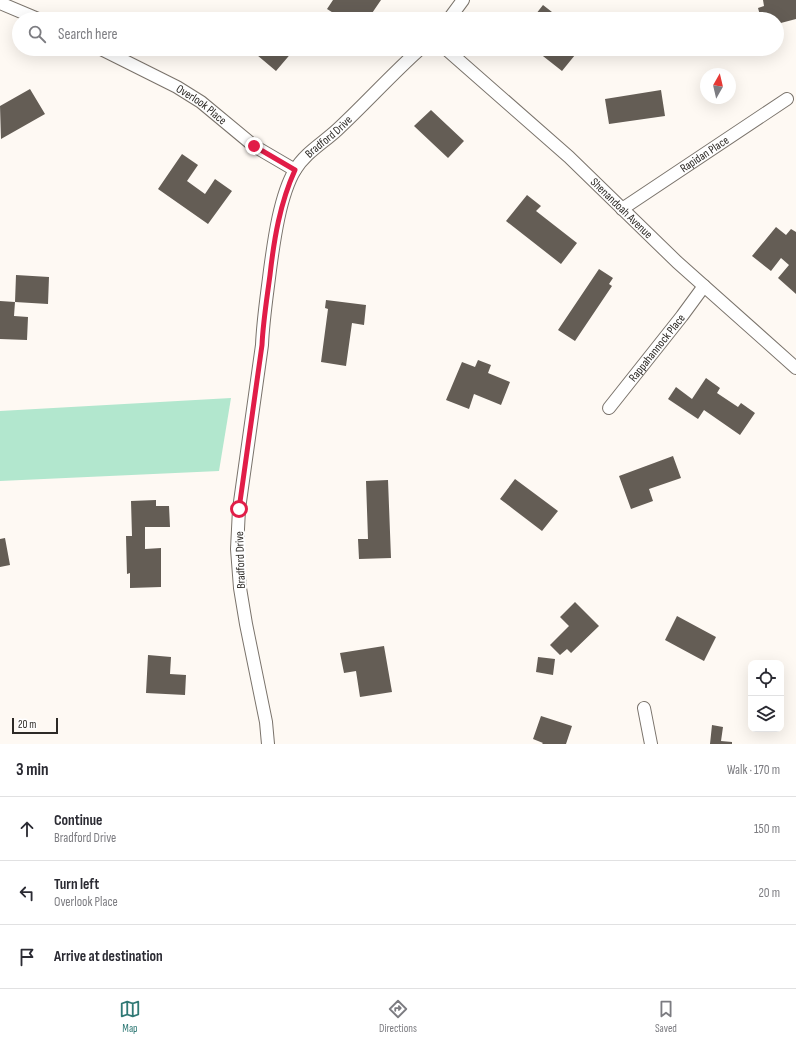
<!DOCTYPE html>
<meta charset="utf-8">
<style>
body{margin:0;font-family:"Sofia Sans Condensed",sans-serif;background:#f7f7f7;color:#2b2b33}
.controls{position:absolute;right:12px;bottom:12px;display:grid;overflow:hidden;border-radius:8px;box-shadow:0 4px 16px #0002}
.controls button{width:36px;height:36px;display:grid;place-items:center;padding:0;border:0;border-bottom:1px solid #e1e1e2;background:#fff;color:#2b2b33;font:20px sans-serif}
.compass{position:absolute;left:700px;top:68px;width:36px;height:36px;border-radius:50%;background:#fff;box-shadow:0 4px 16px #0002;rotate:8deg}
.scale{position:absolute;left:12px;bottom:10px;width:46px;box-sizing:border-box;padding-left:4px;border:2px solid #2d2a26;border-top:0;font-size:11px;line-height:14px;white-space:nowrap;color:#2d2a26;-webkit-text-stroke:3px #fff;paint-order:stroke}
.stop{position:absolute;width:12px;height:12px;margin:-9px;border:3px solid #e11d48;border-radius:50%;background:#fff}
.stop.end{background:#e11d48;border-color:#fff;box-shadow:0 1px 4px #0008}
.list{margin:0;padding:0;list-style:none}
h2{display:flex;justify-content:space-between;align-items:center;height:52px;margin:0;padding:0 16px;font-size:17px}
h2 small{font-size:13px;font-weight:400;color:#7c7c81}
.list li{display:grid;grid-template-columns:26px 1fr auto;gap:12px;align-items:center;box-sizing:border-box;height:64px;padding:0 16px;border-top:1px solid #e1e1e2}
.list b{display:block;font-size:15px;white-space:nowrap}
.list p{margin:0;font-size:13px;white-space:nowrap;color:#7c7c81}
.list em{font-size:13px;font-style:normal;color:#7c7c81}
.icon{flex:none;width:22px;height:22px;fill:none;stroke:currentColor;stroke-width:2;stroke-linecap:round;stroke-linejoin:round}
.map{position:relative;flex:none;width:796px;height:744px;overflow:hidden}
.search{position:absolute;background:#fff;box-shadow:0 4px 16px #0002;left:12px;right:12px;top:12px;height:44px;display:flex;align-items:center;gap:10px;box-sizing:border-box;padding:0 14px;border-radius:22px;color:#7c7c81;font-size:15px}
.sheet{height:244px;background:#fff}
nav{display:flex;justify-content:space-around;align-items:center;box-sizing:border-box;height:56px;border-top:1px solid #e1e1e2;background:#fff;font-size:11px;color:#7c7c81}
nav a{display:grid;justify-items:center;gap:2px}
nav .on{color:#307975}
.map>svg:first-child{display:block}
.green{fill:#b2e7ce}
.building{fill:#645d55}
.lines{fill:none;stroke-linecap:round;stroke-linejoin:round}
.minor-casing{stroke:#7a736b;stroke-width:14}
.minor{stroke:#fff;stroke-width:12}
.route{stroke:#e11d48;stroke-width:5}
.labels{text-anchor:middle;stroke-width:4;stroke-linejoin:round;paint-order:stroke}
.street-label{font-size:12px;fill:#2d2a26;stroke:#fff}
</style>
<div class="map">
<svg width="796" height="744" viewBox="0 0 796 744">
<rect width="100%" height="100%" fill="#fef9f3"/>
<path class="green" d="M 231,398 L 219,471 L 0,481 L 0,411 Z"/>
<path class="building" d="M 333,0 L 381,0 L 368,19 L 332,19 L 335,14 L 327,9 Z
M 763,0 L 796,0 L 796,19 L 777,24 L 777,19 L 761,19 L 758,8 L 764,6 Z
M 543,5 L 561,19 L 517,19 L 523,12 L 532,19 Z
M 250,49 L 290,49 L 293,51 L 276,71 Z
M 534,49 L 567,49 L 575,55 L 562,71 Z
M 30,89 L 45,114 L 1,139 L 0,106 Z
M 661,90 L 665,116 L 609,124 L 605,99 Z
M 431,110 L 464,141 L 448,158 L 414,126 Z
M 182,154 L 198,165 L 187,181 L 205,194 L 215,179 L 232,191 L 208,224 L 158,189 Z
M 527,195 L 541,206 L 536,211 L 577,243 L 561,264 L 506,221 Z
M 776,227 L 786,235 L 791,229 L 796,232 L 796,294 L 778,278 L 789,265 L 781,258 L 771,271 L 752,256 Z
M 599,269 L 613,278 L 609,284 L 612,286 L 575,341 L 558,330 Z
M 16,275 L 49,277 L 48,304 L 15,302 L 14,316 L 28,317 L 27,340 L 0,339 L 0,301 L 15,302 Z
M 326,300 L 366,305 L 364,325 L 352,323 L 346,366 L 321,362 L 328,309 L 325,308 Z
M 478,360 L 491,365 L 488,373 L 510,382 L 501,405 L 474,394 L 469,409 L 446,400 L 462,362 L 475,367 Z
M 706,378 L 720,388 L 717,393 L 738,407 L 741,403 L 755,413 L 740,435 L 704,410 L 698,419 L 668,399 L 676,387 L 692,399 Z
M 673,456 L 681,478 L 649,489 L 653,501 L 631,509 L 619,476 Z
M 515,479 L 558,511 L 542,531 L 500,499 Z
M 388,480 L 391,558 L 359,559 L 358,539 L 368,539 L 366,481 Z
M 156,500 L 156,506 L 169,506 L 170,527 L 145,527 L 145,549 L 161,548 L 161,587 L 130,588 L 130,573 L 127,574 L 126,536 L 132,536 L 131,501 Z
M 5,538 L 10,565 L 0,567 L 0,539 Z
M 575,602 L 599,626 L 571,653 L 567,649 L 560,655 L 550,645 L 569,626 L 560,617 Z
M 677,616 L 716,637 L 704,661 L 665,640 Z
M 384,646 L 392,692 L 360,697 L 356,671 L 344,673 L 340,653 Z
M 148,655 L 171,657 L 170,674 L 186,675 L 185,695 L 146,693 Z
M 538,657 L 555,659 L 553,675 L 536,672 Z
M 541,716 L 572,726 L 566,744 L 542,744 L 543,743 L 533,739 Z
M 712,725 L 723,727 L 721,741 L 732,742 L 732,744 L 710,744 Z"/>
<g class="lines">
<g class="minor-casing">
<g id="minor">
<path d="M 0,3 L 38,19"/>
<path d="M 449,19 L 463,0"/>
<path id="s1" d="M 101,49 L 177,87 L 201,102 L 254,146 L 295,170"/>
<path id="s2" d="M 446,49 L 569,157 L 677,262 L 796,368"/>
<path id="s3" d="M 622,209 L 787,99"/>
<path id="s4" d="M 609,408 L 682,316 L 704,286"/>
<path d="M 644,708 L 651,744"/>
<path id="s5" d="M 268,744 L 266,722 L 246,624 L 240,588 L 237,549 L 239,509 L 262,345 C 263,320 267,295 270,270 C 274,240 280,195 295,170 C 305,153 323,143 337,130 C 365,104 391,75 420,49"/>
</g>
</g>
<use href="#minor" class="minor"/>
</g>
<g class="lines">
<path class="route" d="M 239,509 L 262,345 C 263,322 267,298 270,275 C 274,239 280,203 295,170 L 254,146"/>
</g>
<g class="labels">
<g class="street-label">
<text dy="4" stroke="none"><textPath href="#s1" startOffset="115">Overlook Place</textPath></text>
<text dy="4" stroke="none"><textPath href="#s5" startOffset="630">Bradford Drive</textPath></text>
<text dy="4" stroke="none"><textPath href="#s3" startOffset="99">Rapidan Place</textPath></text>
<text dy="4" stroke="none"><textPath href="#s2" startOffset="237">Shenandoah Avenue</textPath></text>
<text dy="4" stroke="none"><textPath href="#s4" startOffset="77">Rappahannock Place</textPath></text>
<text transform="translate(240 560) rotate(-92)" y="4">Bradford Drive</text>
</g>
</g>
</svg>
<div class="controls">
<button><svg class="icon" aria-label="locate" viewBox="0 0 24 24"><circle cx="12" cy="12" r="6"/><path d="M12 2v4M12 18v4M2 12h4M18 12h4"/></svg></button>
<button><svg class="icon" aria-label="layers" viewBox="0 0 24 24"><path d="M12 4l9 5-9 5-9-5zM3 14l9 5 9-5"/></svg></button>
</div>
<svg class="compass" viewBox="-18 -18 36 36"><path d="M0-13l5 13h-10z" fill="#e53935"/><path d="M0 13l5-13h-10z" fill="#7c7c81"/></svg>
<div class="scale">20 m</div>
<div class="stop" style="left:239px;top:509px"></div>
<div class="stop end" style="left:254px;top:146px"></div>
<div class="search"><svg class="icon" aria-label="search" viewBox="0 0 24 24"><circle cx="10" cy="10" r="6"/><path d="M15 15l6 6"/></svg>Search here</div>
</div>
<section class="sheet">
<h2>3 min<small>Walk · 170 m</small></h2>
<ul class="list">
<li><svg class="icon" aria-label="ahead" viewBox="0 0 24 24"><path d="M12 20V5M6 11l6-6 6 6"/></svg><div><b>Continue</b><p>Bradford Drive</p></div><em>150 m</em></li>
<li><svg class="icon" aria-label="left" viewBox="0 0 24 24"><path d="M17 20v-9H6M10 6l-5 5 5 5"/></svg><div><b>Turn left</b><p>Overlook Place</p></div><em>20 m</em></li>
<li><svg class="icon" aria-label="arrive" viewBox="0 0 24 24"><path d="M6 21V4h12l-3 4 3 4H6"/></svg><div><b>Arrive at destination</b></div></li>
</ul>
</section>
<nav>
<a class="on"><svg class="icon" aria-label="map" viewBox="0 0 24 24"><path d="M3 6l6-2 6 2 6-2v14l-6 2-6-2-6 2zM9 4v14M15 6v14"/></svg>Map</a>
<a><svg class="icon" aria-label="directions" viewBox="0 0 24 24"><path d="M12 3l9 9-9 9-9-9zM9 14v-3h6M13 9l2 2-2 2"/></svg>Directions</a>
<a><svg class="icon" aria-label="saved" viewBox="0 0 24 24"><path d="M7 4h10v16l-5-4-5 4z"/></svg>Saved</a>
</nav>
